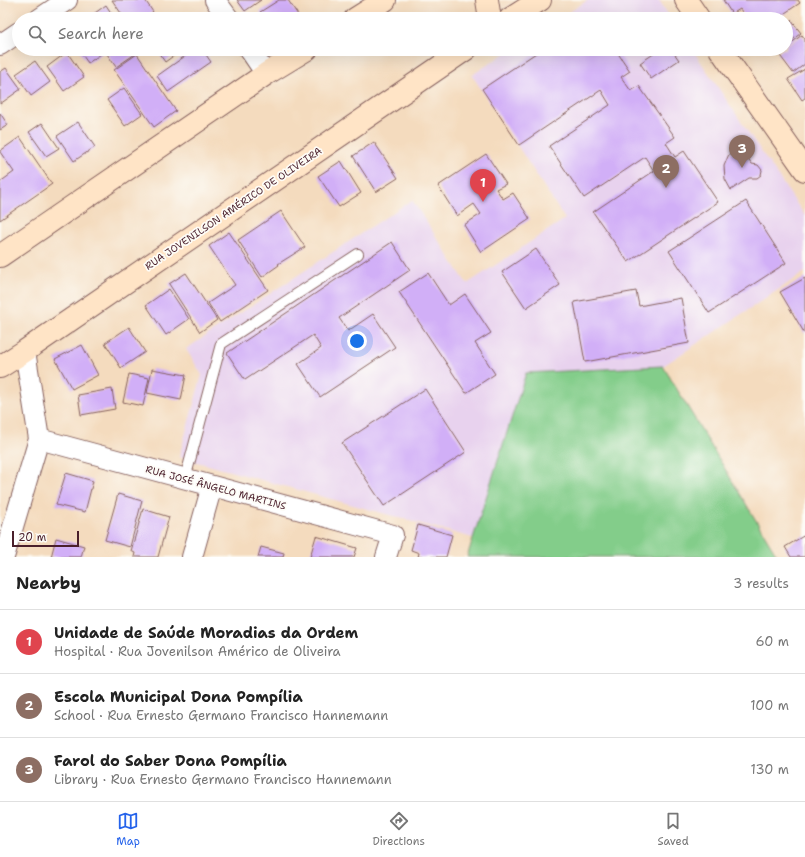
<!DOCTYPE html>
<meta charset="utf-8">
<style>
body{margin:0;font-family:"Shantell Sans",sans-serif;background:#f2f2f2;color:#222}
.scale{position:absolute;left:12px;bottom:10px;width:67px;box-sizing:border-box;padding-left:4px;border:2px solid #4a1f2b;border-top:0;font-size:11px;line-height:14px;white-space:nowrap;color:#4a1f2b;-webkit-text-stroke:3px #fdfcf7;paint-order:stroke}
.you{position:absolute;left:357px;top:341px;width:14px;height:14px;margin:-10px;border:3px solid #fff;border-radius:50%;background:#1a73e8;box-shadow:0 0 0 6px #1a73e833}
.badge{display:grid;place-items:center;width:26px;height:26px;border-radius:50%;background:#2563eb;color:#fff;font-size:13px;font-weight:700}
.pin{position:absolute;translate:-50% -33px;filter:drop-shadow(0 1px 2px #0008)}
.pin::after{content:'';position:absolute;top:21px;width:14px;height:12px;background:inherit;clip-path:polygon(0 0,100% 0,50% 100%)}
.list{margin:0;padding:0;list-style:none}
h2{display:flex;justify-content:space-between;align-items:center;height:52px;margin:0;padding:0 16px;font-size:17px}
h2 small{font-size:13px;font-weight:400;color:#767676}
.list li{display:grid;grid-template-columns:26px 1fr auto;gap:12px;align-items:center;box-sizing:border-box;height:64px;padding:0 16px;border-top:1px solid #e0e0e0}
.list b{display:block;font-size:15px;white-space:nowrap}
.list p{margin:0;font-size:13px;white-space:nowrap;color:#767676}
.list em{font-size:13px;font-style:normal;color:#767676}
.icon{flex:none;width:22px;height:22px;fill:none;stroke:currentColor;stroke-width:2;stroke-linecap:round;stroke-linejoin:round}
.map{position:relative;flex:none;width:805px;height:557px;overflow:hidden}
.search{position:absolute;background:#fff;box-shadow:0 4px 16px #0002;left:12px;right:12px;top:12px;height:44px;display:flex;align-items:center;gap:10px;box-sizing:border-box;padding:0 14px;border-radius:22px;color:#767676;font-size:15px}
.sheet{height:244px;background:#fff}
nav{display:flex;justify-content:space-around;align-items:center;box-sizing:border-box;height:56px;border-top:1px solid #e0e0e0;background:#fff;font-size:11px;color:#767676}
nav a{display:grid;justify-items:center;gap:2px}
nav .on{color:#2563eb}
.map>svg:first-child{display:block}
.built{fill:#e8d2ee}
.green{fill:#83cd8a;stroke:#66765a}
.building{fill:#d1aff7}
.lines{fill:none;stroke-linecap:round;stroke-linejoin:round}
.lane-casing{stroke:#86615e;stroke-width:12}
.street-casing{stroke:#86615e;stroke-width:22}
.secondary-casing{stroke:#86615e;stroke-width:24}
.lane{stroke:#fff;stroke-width:10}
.street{stroke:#fff;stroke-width:20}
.secondary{stroke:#ffe4c6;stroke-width:22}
.labels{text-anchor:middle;stroke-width:3.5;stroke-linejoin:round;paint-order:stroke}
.street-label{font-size:10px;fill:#4a1f2b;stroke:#fdfcf7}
</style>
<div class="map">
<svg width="805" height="557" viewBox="0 0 805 557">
<rect width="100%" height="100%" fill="#fdfcf7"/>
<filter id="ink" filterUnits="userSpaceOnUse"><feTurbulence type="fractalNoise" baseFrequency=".025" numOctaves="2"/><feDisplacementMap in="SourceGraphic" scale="8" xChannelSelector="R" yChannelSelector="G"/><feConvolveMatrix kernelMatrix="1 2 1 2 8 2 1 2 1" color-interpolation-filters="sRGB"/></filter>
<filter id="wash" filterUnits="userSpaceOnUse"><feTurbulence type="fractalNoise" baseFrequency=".012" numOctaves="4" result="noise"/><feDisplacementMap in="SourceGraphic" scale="16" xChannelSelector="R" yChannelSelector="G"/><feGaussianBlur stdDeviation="0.9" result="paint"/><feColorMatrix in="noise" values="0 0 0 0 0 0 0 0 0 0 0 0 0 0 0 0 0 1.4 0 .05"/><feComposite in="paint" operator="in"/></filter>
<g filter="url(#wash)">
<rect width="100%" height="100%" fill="#f4dbbe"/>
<path class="built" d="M 588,0 L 659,0 L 671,19 L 559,19 Z
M 512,49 L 692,49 L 805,216 L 805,272 L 663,366 L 526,373 L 473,538 L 179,457 L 202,375 L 186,349 L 412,200 L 467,284 L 565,219 L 472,75 Z"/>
<path class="green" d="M 663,366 L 778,557 L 467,557 L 526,373 Z"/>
<g id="blocks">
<path class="building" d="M 112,0 L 145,0 L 153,12 L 143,19 L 125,19 Z
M 237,0 L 261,0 L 245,11 Z
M 279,0 L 288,0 L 300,18 L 298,19 L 265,19 L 260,12 Z
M 723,0 L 798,0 L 800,3 L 776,19 L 747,19 L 740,9 L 732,14 Z
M 106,5 L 115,19 L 89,19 L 88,18 Z
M 791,20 L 801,33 L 786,45 L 786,24 Z
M 802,35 L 805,39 L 805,64 L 793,73 L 778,53 L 783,49 L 786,49 L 786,47 Z
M 78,49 L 102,49 L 104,52 L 88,63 Z
M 108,49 L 144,49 L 139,53 L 138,52 L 116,67 L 105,51 Z
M 156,49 L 183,49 L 165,62 Z
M 195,49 L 202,49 L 211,62 L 168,92 L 157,76 Z
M 542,49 L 615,49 L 630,71 L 621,77 L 631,91 L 639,86 L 675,137 L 666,143 L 675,157 L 684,151 L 718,202 L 628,262 L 593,212 L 654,171 L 645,157 L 584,198 L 549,146 L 610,105 L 601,90 L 519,145 L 482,89 Z
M 661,49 L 671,49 L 679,60 L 651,79 L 640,63 Z
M 67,52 L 84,77 L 64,91 L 47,67 Z
M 137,54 L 176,111 L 154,127 L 114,70 Z
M 35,61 L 50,82 L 31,96 L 16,74 Z
M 6,68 L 21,89 L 0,104 L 0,72 Z
M 805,69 L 805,98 L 802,100 L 788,79 Z
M 124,88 L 142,114 L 125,126 L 107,100 Z
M 0,113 L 8,125 L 0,130 Z
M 78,122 L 95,147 L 74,161 L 57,136 Z
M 42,123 L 59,148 L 46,156 L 29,132 Z
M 20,137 L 52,184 L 0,220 L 0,182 L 14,172 L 0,152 L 0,151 Z
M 374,142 L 398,178 L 376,192 L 353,156 Z
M 740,147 L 752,164 L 758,165 L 762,170 L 761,175 L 757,178 L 749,178 L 731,190 L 725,179 L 724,166 L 729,154 Z
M 486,154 L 506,184 L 496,189 L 503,199 L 513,193 L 530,219 L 481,252 L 464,225 L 481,214 L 474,204 L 457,216 L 438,186 Z
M 341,161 L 361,193 L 339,207 L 318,176 Z
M 746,201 L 786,263 L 709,313 L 669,251 Z
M 281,211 L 305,247 L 278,264 L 279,265 L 262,277 L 238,240 Z
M 229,232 L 268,290 L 220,322 L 208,303 L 235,285 L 209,246 Z
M 392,242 L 410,270 L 339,318 L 348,331 L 373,314 L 395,347 L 320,397 L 298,364 L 321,348 L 313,335 L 245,380 L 227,353 Z
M 536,249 L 560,285 L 526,308 L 502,272 Z
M 186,273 L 217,320 L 200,332 L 169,284 Z
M 428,273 L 449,305 L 465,294 L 491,333 L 475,343 L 495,374 L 466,393 L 399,292 Z
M 805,278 L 805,334 L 780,292 Z
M 169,289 L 189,319 L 166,335 L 146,305 Z
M 636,291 L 639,306 L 681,298 L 689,343 L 585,362 L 574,302 Z
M 129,327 L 145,352 L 121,368 L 105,343 Z
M 82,345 L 98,375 L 72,389 L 55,359 Z
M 152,369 L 186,375 L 181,400 L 147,393 Z
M 129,374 L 149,378 L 143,406 L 123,402 Z
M 112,389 L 115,409 L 81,415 L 78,395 Z
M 425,389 L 466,452 L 384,506 L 342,443 Z
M 66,473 L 93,481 L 85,512 L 56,505 Z
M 118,494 L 142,501 L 130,547 L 105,540 Z
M 143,509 L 169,517 L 158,557 L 134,557 L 135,553 L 131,551 Z
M 418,525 L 452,535 L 446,557 L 418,557 L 419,553 L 411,550 Z
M 805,535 L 805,557 L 791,557 L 785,547 Z
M 316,536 L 357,548 L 354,557 L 310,557 Z
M 56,538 L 84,546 L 81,557 L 51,557 Z
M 261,547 L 284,553 L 283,557 L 258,557 Z"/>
</g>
</g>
<g filter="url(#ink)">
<use href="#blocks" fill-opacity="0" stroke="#86615e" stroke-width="1"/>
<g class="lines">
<g class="lane-casing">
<path id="lane" d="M 185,479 L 221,344 L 358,254"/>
</g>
<g class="street-casing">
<path id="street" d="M 215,0 L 229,19
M 39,19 L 67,0
M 0,45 L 19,32
M 249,49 L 266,74
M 39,439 L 393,535 L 386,557
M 4,557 L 39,439 L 25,351
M 192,557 L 212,486"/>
</g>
<g class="secondary-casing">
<path id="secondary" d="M 487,0 L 490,19
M 686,0 L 699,19
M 355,19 L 385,0
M 510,19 L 540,0
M 720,49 L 805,170
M 0,256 L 266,74 L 307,49
M 0,367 L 25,351 L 466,49"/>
</g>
<use href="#lane" class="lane"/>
<use href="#street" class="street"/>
<use href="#secondary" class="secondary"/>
</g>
</g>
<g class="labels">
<g class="street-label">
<text transform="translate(233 208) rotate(-34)" y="4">RUA JOVENILSON AMÉRICO DE OLIVEIRA</text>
<text transform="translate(216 487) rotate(15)" y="4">RUA JOSÉ ÂNGELO MARTINS</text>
</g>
</g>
</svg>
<div class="scale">20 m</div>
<div class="you"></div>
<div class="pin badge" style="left:483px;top:202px;background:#e0444e">1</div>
<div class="pin badge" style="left:666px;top:188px;background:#8d6e63">2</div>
<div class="pin badge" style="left:742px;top:168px;background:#8d6e63">3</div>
<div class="search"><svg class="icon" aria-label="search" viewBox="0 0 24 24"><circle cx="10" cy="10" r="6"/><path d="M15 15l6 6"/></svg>Search here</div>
</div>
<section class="sheet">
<h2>Nearby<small>3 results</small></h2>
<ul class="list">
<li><span class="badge" style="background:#e0444e">1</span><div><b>Unidade de Saúde Moradias da Ordem</b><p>Hospital · Rua Jovenilson Américo de Oliveira</p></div><em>60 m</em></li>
<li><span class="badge" style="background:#8d6e63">2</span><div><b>Escola Municipal Dona Pompília</b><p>School · Rua Ernesto Germano Francisco Hannemann</p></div><em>100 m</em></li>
<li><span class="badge" style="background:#8d6e63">3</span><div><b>Farol do Saber Dona Pompília</b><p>Library · Rua Ernesto Germano Francisco Hannemann</p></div><em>130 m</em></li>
</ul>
</section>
<nav>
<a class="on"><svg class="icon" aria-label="map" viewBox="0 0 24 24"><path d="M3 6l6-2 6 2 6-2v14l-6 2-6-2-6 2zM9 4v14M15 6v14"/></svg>Map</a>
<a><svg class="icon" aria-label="directions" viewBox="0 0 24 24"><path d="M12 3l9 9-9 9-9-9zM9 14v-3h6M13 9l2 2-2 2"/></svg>Directions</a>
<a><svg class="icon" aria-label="saved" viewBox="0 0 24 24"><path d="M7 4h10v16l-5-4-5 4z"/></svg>Saved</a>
</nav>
